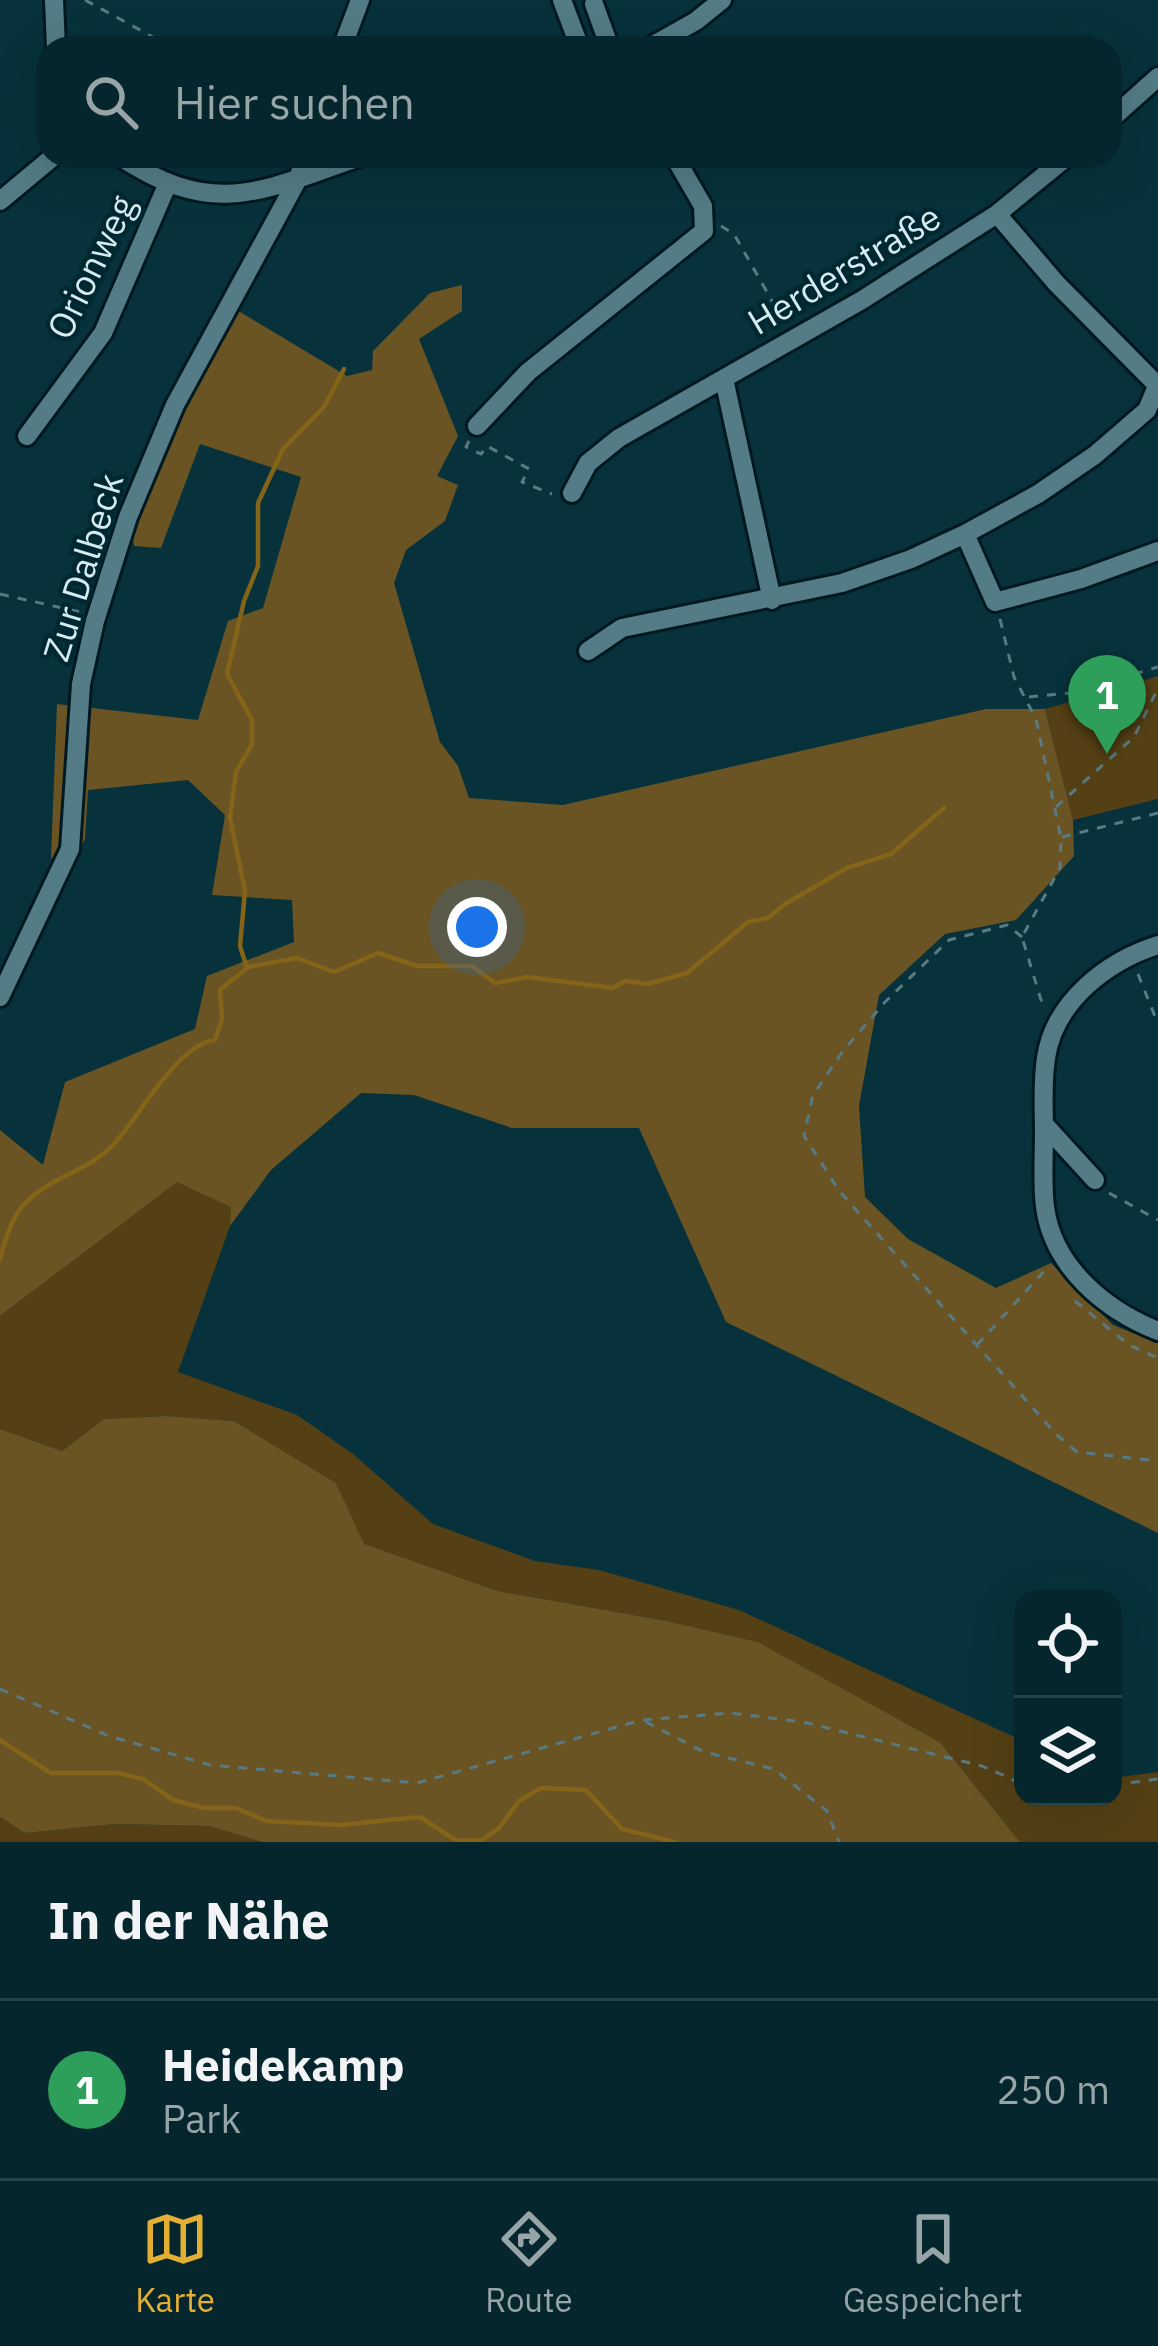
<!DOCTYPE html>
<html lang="de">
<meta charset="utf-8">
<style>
body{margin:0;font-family:"IBM Plex Sans",sans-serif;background:#133238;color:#f1f3f6}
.controls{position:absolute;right:36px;bottom:36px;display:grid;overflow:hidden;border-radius:24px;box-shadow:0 12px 48px #0002}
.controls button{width:108px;height:108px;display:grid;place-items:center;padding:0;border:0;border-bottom:3px solid #264348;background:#05262c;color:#f1f3f6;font:60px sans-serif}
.you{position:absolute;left:477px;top:927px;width:42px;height:42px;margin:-30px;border:9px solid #fff;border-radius:50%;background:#1a73e8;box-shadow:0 0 0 18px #1a73e833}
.badge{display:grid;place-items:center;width:78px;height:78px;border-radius:50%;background:#e2af34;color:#fff;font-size:39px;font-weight:700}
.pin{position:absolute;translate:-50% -99px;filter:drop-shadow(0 3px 6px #0008)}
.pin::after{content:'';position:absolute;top:63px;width:42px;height:36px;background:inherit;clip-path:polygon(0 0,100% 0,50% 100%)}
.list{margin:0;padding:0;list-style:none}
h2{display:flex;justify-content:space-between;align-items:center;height:156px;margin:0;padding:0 48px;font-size:51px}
h2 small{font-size:39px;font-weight:400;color:#97a5a9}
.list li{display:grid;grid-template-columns:78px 1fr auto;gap:36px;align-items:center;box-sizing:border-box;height:180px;padding:0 48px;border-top:3px solid #264348}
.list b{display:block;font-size:45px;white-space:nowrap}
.list p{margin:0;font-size:39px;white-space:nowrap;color:#97a5a9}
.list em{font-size:39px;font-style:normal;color:#97a5a9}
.icon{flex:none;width:66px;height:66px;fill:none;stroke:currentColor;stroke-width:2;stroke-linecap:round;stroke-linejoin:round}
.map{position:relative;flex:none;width:1158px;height:1842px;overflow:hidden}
.search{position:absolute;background:#05262c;box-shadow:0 12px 48px #0002;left:36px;right:36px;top:36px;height:132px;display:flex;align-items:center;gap:30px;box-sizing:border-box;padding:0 42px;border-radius:36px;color:#97a5a9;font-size:45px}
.sheet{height:336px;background:#05262c}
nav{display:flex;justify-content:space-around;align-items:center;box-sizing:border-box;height:168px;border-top:3px solid #264348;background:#05262c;font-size:33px;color:#97a5a9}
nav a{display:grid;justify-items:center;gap:6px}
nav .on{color:#e2af34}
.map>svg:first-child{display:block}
.green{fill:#544014}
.forest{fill:#6b5423}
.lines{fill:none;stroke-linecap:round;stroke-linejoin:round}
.stream{stroke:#846418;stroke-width:4.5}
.minor-casing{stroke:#001920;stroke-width:24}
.path{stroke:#587a82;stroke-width:3;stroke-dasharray:9 9;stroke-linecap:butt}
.minor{stroke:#537c86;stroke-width:18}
.labels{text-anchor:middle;stroke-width:9;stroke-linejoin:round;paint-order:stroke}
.street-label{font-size:36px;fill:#d6ebf0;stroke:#002831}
</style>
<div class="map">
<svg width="1158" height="1842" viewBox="0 0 1158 1842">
<rect width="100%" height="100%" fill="#07323b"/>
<path class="green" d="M 1158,676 L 1158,799 L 1073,820 L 1045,709 Z
M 177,1181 L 232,1207 L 230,1226 L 178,1372 L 297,1415 L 353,1454 L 433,1524 L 535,1561 L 599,1570 L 739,1610 L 1023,1741 L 1023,1797 L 1113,1797 L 1113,1778 L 1158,1772 L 1158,1842 L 1020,1842 L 940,1742 L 758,1642 L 667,1621 L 498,1591 L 363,1544 L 336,1483 L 234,1421 L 166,1416 L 104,1419 L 62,1451 L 0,1429 L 0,1316 Z
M 0,1817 L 25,1833 L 115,1824 L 211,1826 L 262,1842 L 0,1842 Z"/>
<path class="forest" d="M 462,285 L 462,311 L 419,339 L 458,436 L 437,476 L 458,485 L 445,521 L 406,550 L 394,583 L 440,742 L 458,766 L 469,798 L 563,805 L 986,709 L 1045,709 L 1073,820 L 1074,856 L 1016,920 L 945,934 L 879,995 L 859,1106 L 865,1197 L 908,1239 L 996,1288 L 1051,1263 L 1113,1325 L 1158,1343 L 1158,1533 L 726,1322 L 639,1128 L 512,1128 L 414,1095 L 361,1093 L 271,1170 L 230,1226 L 231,1207 L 177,1182 L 0,1316 L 0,1130 L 43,1165 L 65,1082 L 195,1029 L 207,976 L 294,942 L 292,900 L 212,895 L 225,815 L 188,780 L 88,790 L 85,839 L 69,869 L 51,858 L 57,704 L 198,720 L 228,621 L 263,608 L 301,477 L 200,444 L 161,548 L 134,546 L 131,524 L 180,408 L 235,309 L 347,376 L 372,370 L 373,351 L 430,293 Z
M 166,1416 L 234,1421 L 336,1483 L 364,1544 L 498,1591 L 667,1621 L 758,1642 L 940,1742 L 1020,1842 L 262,1842 L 210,1826 L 115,1824 L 25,1833 L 0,1817 L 0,1429 L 62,1451 L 104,1419 Z"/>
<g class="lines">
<path class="stream" d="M 249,967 L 297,958 L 334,972 L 378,953 L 417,966 L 472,966 L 495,983 L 528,977 L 613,988 L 625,981 L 648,984 L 687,973 L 748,922 L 768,918 L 785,904 L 847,868 L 891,854 L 944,808
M 0,1260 C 4,1243 10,1222 21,1208 C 46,1177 87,1173 113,1145 C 139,1118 176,1045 215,1040 L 222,1019 L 220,990 L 247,968 L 240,946 L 245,891 L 230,818 L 236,772 L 252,744 L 252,720 L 227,674 L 244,601 L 258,566 L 258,503 L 283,449 L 324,407 L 344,369
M 0,1740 L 51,1773 L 118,1773 L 143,1779 L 173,1800 L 204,1808 L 236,1808 L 266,1821 L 340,1825 L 420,1817 L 457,1841 L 482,1840 L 499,1828 L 519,1801 L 541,1788 L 586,1790 L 622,1829 L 675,1842"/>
<g class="minor-casing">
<path id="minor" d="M 54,0 L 56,48
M 562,0 L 580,48
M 594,4 L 610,48
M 342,48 L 360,0
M 648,48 L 696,21 L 722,0
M 1110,120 L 1158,77
M 119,156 C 216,221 265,189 363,156
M 0,201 L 54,156
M 997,214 L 1056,283 L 1157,385
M 724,379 L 772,600
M 477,426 L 528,372 L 704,231 L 703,206 L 674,156
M 27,436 L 103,333 L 168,183
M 572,493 L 588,463 L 619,438 L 862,300 L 997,214 L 1068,156
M 965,534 L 995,602 L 1081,579 L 1158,551
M 588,651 L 622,628 L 842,583 L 911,559 L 965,534 L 1038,494 L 1095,455 L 1147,410 L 1158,384
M 1158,945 C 1107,961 1054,1002 1046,1058 C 1042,1083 1044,1108 1044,1132 C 1044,1157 1042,1183 1045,1207 C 1053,1267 1105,1310 1158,1331
M 0,997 L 70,849 L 81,684 L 95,621 L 128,517 L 175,405 L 299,177 L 304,156
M 1044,1124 L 1095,1180"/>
</g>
<path class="path" d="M 85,0 L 173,48
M 721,226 L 734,234 L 784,322
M 469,441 L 466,447 L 481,454 L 487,446 L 529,469 L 522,482 L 552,494
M 0,594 L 80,612
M 1000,619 L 1014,677 L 1036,719 L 1061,838 L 1060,868 L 1022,937 L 1041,1000 L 1048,1004
M 1029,697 L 1069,693 L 1158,667
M 1056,807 L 1134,737 L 1158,688
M 1062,837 L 1158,813
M 1022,937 L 1007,925 L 949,940 L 885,1002 L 843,1051 L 813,1095 L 804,1136 L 840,1192 L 1057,1435 L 1077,1452 L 1158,1461
M 1138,974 L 1158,1024
M 1109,1193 L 1158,1220
M 1075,1301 L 1129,1345 L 1158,1358
M 977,1345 L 1047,1268
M 0,1689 L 109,1736 L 210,1765 L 417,1783 L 642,1720 L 730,1713 L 803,1722 L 982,1766 L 1023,1784
M 646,1722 L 704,1752 L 774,1769 L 827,1811 L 839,1842
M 1113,1785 L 1158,1779"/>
<use href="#minor" class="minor"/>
</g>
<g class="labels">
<g class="street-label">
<text transform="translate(91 267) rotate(-64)" y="13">Orionweg</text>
<text transform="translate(844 269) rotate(-31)" y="13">Herderstraße</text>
<text transform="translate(83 567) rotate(-73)" y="13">Zur Dalbeck</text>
</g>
</g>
</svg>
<div class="controls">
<button><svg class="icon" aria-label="locate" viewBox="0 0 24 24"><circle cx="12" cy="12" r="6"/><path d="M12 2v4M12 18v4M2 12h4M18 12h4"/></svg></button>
<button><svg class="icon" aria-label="layers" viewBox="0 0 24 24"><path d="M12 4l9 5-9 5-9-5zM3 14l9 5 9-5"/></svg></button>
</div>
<div class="you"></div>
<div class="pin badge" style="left:1107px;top:754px;background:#2e9e5b">1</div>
<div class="search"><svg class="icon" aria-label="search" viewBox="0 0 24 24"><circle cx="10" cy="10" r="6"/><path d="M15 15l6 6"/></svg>Hier suchen</div>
</div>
<section class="sheet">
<h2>In der Nähe<small></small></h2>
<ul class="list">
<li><span class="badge" style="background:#2e9e5b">1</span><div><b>Heidekamp</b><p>Park</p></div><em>250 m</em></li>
</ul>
</section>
<nav>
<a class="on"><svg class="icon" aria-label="map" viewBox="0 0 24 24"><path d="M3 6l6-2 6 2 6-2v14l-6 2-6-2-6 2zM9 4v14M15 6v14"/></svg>Karte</a>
<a><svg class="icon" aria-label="directions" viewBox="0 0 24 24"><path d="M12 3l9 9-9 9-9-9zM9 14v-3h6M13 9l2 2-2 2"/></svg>Route</a>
<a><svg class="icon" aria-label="saved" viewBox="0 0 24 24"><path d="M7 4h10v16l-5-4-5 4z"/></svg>Gespeichert</a>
</nav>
